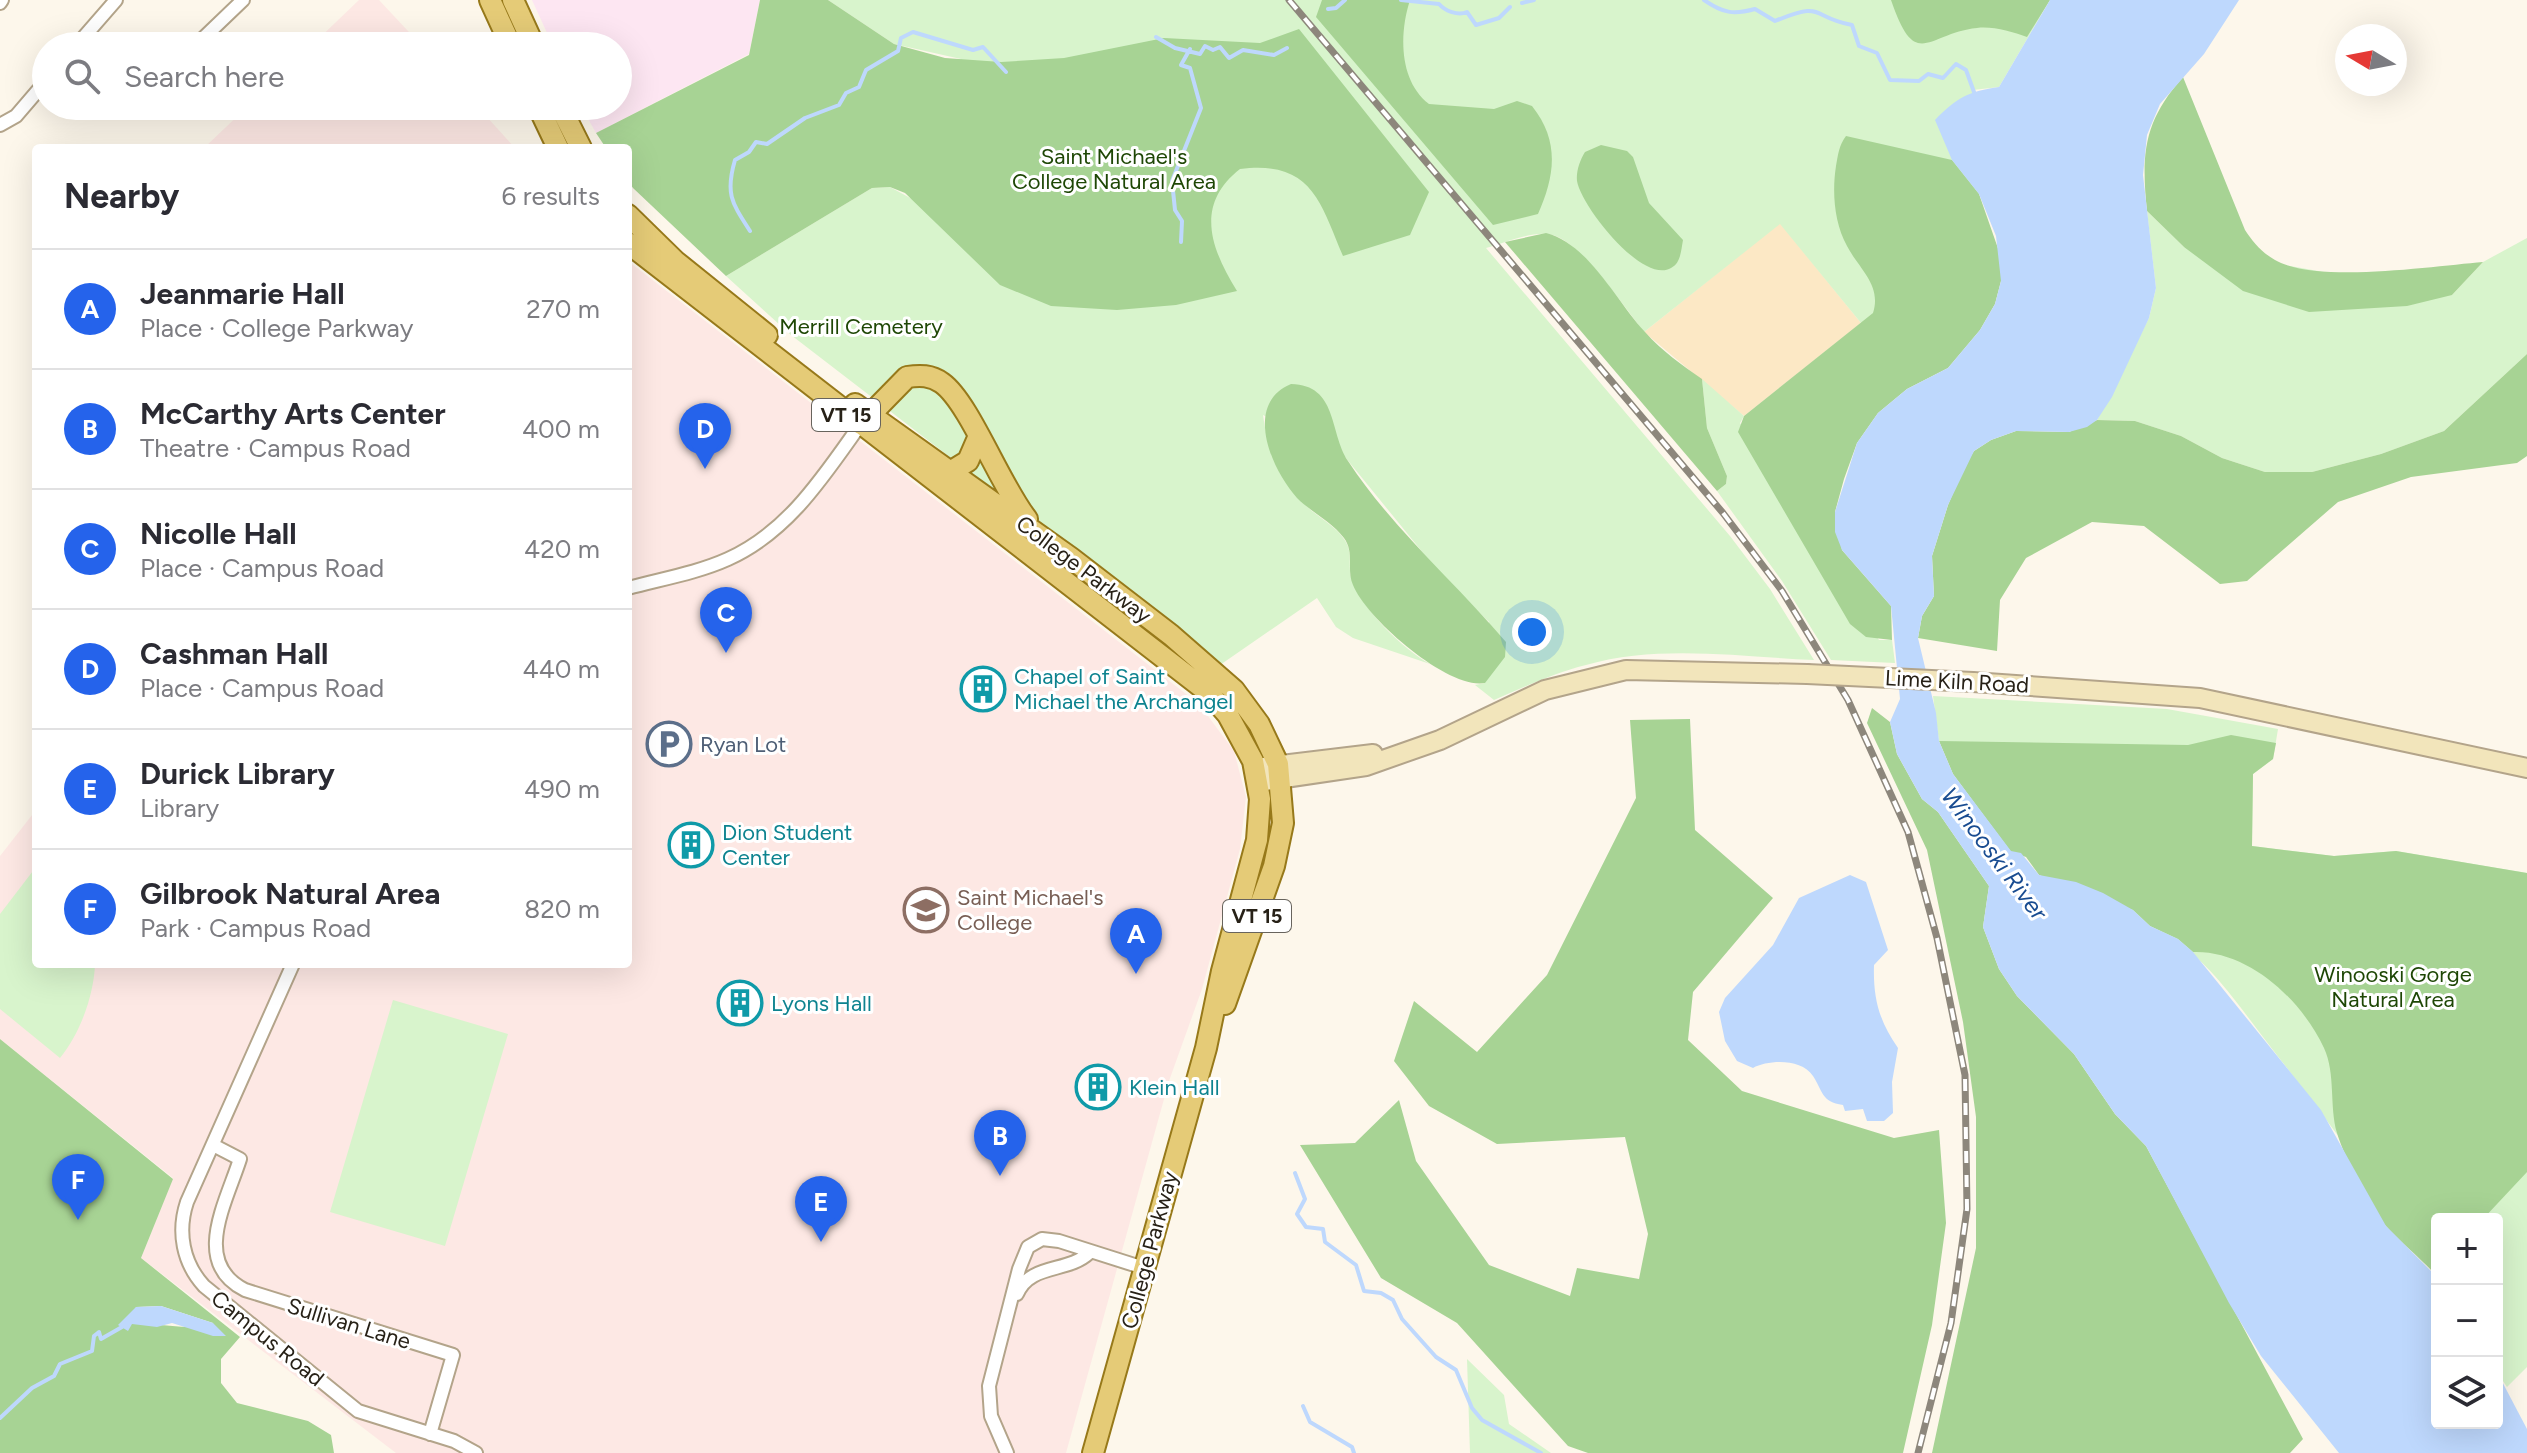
<!DOCTYPE html>
<meta charset="utf-8">
<style>
body{margin:0;font-family:Figtree,sans-serif;background:#f7f7f7;color:#2b2b33}
.controls{position:absolute;right:24px;bottom:24px;display:grid;overflow:hidden;border-radius:8px;box-shadow:0 8px 32px #0002}
.controls button{width:72px;height:72px;display:grid;place-items:center;padding:0;border:0;border-bottom:2px solid #e1e1e2;background:#fff;color:#2b2b33;font:40px sans-serif}
.compass{position:absolute;left:2335px;top:24px;width:72px;height:72px;border-radius:50%;background:#fff;box-shadow:0 8px 32px #0002;rotate:280deg}
.you{position:absolute;left:1532px;top:632px;width:28px;height:28px;margin:-20px;border:6px solid #fff;border-radius:50%;background:#1a73e8;box-shadow:0 0 0 12px #1a73e833}
.badge{display:grid;place-items:center;width:52px;height:52px;border-radius:50%;background:#2563eb;color:#fff;font-size:26px;font-weight:700}
.pin{position:absolute;translate:-50% -66px;filter:drop-shadow(0 2px 4px #0008)}
.pin::after{content:'';position:absolute;top:42px;width:28px;height:24px;background:inherit;clip-path:polygon(0 0,100% 0,50% 100%)}
.list{margin:0;padding:0;list-style:none}
h2{display:flex;justify-content:space-between;align-items:center;height:104px;margin:0;padding:0 32px;font-size:34px}
h2 small{font-size:26px;font-weight:400;color:#7c7c81}
.list li{display:grid;grid-template-columns:52px 1fr auto;gap:24px;align-items:center;box-sizing:border-box;height:120px;padding:0 32px;border-top:2px solid #e1e1e2}
.list b{display:block;font-size:30px;white-space:nowrap}
.list p{margin:0;font-size:26px;white-space:nowrap;color:#7c7c81}
.list em{font-size:26px;font-style:normal;color:#7c7c81}
.icon{flex:none;width:44px;height:44px;fill:none;stroke:currentColor;stroke-width:2;stroke-linecap:round;stroke-linejoin:round}
.map{position:relative;flex:none;width:2527px;height:1453px;overflow:hidden}
.search{position:absolute;background:#fff;box-shadow:0 8px 32px #0002;left:32px;top:32px;width:600px;height:88px;display:flex;align-items:center;gap:20px;box-sizing:border-box;padding:0 28px;border-radius:44px;color:#7c7c81;font-size:30px}
.panel{position:absolute;background:#fff;box-shadow:0 8px 32px #0002;left:32px;top:144px;width:600px;height:824px;border-radius:8px}
.map>svg:first-child{display:block}
.built{fill:#fce8c5}
.education{fill:#fde8e4}
.medical{fill:#fde6f2}
.green{fill:#d8f4cc}
.forest{fill:#a7d394;fill-rule:evenodd}
.water{fill:#bed8fd}
.lines{fill:none;stroke-linecap:round;stroke-linejoin:round}
.stream{stroke:#bed8fd;stroke-width:4}
.minor-casing{stroke:#b3a48a;stroke-width:16}
.secondary-casing{stroke:#b3a48a;stroke-width:22}
.primary-casing{stroke:#97791a;stroke-width:24}
.minor{stroke:#fff;stroke-width:12}
.secondary{stroke:#f2e5bb;stroke-width:18}
.primary{stroke:#e5cb77;stroke-width:20}
.rail-casing{stroke:#8d877c;stroke-width:7}
.rail{stroke:#fff;stroke-width:4;stroke-dasharray:12;stroke-linecap:butt}
.secondary-bridge-casing{stroke:#b3a48a;stroke-width:22;stroke-linecap:butt}
.secondary-bridge{stroke:#f2e5bb;stroke-width:18}
.labels{text-anchor:middle;stroke-width:6;stroke-linejoin:round;paint-order:stroke}
.shield{fill:#fff;stroke:#68645d;stroke-width:2}
.shield-label{font-size:20px;font-weight:bold;fill:#272117}
.park-label{font-size:22px;fill:#1e4705;stroke:#fff}
.street-label{font-size:22px;fill:#272117;stroke:#fff}
.culture-label{font-size:22px;fill:#0d838f;stroke:#fff;text-anchor:start}
.service-label{font-size:22px;fill:#4e5e75;stroke:#fff;text-anchor:start}
.education-label{font-size:22px;fill:#785e54;stroke:#fff;text-anchor:start}
.water-label{font-size:24px;font-style:italic;fill:#194c91;stroke:#fff}
</style>
<div class="map">
<svg width="2527" height="1453" viewBox="0 0 2527 1453">
<rect width="100%" height="100%" fill="#fdf7eb"/>
<path class="built" d="M 1780,223 L 1861,323 L 1744,416 L 1644,332 Z"/>
<path class="education" d="M 359,0 L 379,0 L 422,46 L 311,46 Z
M 248,106 L 477,106 L 515,148 L 204,148 Z
M 628,261 L 1199,704 L 1234,751 L 1246,797 L 1240,849 L 1202,989 L 1169,1081 L 1066,1453 L 396,1453 L 141,1258 L 173,1178 L 0,1039 L 0,856 L 36,810 L 36,964 L 628,964 Z"/>
<path class="medical" d="M 532,0 L 760,0 L 749,54 L 596,133 L 581,106 L 618,106 L 618,46 L 553,46 Z"/>
<path class="green" d="M 828,0 L 2050,0 L 1999,87 L 1973,90 L 1979,194 L 1907,389 L 1861,323 L 1780,224 L 1644,332 C 1625,308 1577,236 1548,234 C 1529,232 1504,243 1486,248 L 1730,536 L 1770,589 L 1814,660 C 1740,657 1659,644 1586,665 C 1554,673 1524,687 1494,700 L 1475,685 L 1485,683 L 1489,622 L 1446,581 L 1345,457 L 1263,415 C 1268,453 1281,485 1312,511 C 1322,519 1337,528 1344,539 C 1354,552 1347,566 1352,580 C 1362,609 1404,650 1430,664 L 1353,638 L 1336,627 L 1317,598 L 1220,665 L 791,335 L 726,276 L 872,188 L 890,187 L 912,199 L 961,59 L 894,44 Z
M 2147,211 L 2184,247 L 2452,295 L 2483,262 L 2527,238 L 2527,354 L 2444,431 L 2381,454 L 2312,472 L 2265,472 L 2222,458 L 2181,436 L 2135,421 L 2097,420 L 2149,318 L 2156,288 Z
M 1702,379 L 1744,416 L 1740,423 L 1879,640 L 1892,640 L 1895,663 L 1831,660 L 1782,581 L 1717,491 L 1726,484 L 1727,476 L 1707,428 Z
M 1933,696 L 2167,709 L 2278,729 L 2273,759 L 2253,774 L 2252,846 L 2334,856 L 2396,851 L 2527,873 L 2527,1367 L 2507,1387 L 2497,1372 L 2497,1219 L 2437,1219 L 2437,1277 C 2385,1199 2331,1124 2273,1050 C 2236,1003 2205,951 2150,926 L 1939,741 Z
M 36,867 L 36,964 L 95,964 C 94,995 80,1034 60,1058 L 0,1009 L 0,914 Z
M 393,1000 L 508,1034 L 445,1246 L 330,1212 Z
M 1467,1359 L 1504,1395 L 1509,1424 L 1551,1453 L 1470,1453 Z"/>
<path class="forest" d="M 760,0 L 828,0 L 894,44 L 945,58 L 1001,62 L 1064,58 L 1164,38 L 1260,43 L 1299,29 L 1429,192 L 1410,235 L 1343,256 C 1320,202 1312,160 1240,169 C 1194,205 1211,249 1237,291 L 1176,305 L 1117,310 L 1051,306 L 1000,285 L 905,193 L 890,187 L 872,188 L 726,276 L 633,188 L 628,181 L 628,148 L 606,148 L 596,133 L 749,55 Z
M 1322,0 L 1410,0 C 1399,34 1399,81 1429,104 L 1494,109 L 1517,101 L 1532,106 C 1560,141 1555,176 1538,214 L 1493,225 L 1316,17 Z
M 1891,0 L 2050,0 L 2027,37 C 2012,32 1993,26 1977,28 C 1927,33 1916,73 1891,0 Z
M 2183,77 L 2245,230 C 2253,242 2261,252 2275,260 C 2316,284 2434,266 2483,262 L 2452,295 L 2407,306 L 2309,312 L 2243,291 L 2184,247 L 2147,211 C 2141,153 2144,121 2183,77 Z
M 1846,136 L 1952,160 L 1979,194 L 2001,257 L 2001,281 L 1995,304 L 1980,330 L 1948,368 L 1907,389 L 1878,413 L 1857,443 L 1844,479 L 1835,512 L 1842,550 L 1891,606 L 1892,640 L 1866,637 L 1850,624 L 1738,432 L 1744,416 L 1873,313 C 1882,285 1859,269 1847,246 C 1834,222 1832,192 1836,166 C 1838,155 1839,145 1846,136 Z
M 1601,145 L 1627,151 L 1633,157 L 1649,203 L 1683,240 C 1681,250 1681,263 1671,268 C 1643,285 1581,206 1577,181 C 1576,171 1580,160 1585,152 Z
M 1546,233 C 1589,244 1616,301 1645,332 C 1662,351 1682,365 1702,379 L 1707,428 L 1727,476 L 1726,484 L 1717,491 L 1505,242 Z
M 2527,354 L 2527,456 L 2517,463 L 2411,477 L 2338,502 L 2247,581 L 2220,584 L 2144,526 L 2092,522 L 2026,558 L 2000,600 L 1997,651 L 1918,638 L 1922,616 L 1934,596 L 1932,556 L 1948,505 L 1965,465 L 1974,451 L 1991,440 L 2016,431 L 2069,432 L 2097,420 L 2135,421 L 2181,436 L 2222,458 L 2265,472 L 2312,472 L 2381,454 L 2444,431 Z
M 1291,384 C 1338,385 1329,432 1348,461 C 1392,528 1454,581 1506,642 L 1505,657 L 1485,683 C 1448,690 1366,618 1353,585 C 1346,569 1355,553 1344,538 C 1332,522 1311,512 1297,498 C 1271,469 1243,404 1291,384 Z
M 1872,708 L 1890,722 L 1897,754 L 1922,799 L 1938,812 L 1989,886 L 1983,927 L 1999,969 L 2017,996 L 2074,1054 L 2115,1114 L 2146,1146 L 2303,1439 L 2290,1453 L 1932,1453 L 1976,1248 L 1976,1117 L 1963,1022 L 1927,850 L 1867,723 Z
M 1690,719 L 1695,830 L 1773,898 L 1693,992 L 1688,1040 L 1742,1091 L 1894,1138 L 1939,1130 L 1946,1223 L 1932,1325 L 1903,1453 L 1588,1453 L 1568,1446 L 1457,1323 L 1381,1278 L 1300,1145 L 1355,1143 L 1399,1100 L 1416,1161 L 1489,1265 L 1570,1296 L 1577,1268 L 1639,1279 L 1648,1234 L 1625,1137 L 1497,1144 L 1429,1106 L 1394,1061 L 1414,1001 L 1477,1052 L 1547,975 L 1636,798 L 1630,720 Z
M 2231,735 L 2276,743 L 2273,759 L 2253,774 L 2252,846 L 2334,856 L 2396,851 L 2527,873 L 2527,1172 L 2483,1219 L 2437,1219 L 2437,1268 L 2433,1272 C 2418,1256 2399,1241 2385,1225 C 2369,1205 2344,1157 2337,1133 C 2329,1106 2336,1074 2324,1048 C 2301,999 2248,950 2193,952 L 2178,939 L 2150,926 L 2133,910 L 2039,875 L 2026,857 L 2011,852 L 2005,844 L 1953,774 L 1939,741 L 2188,745 Z
M 0,1039 L 173,1179 L 141,1258 L 240,1337 L 221,1359 L 221,1383 L 237,1403 L 308,1421 L 331,1435 L 334,1453 L 0,1453 ZM 161,1306 L 213,1323 C 185,1332 161,1322 132,1324 L 136,1307 Z"/>
<path class="water" d="M 2050,0 L 2239,0 L 2204,54 L 2160,104 L 2147,135 L 2143,175 L 2156,288 L 2149,318 L 2112,397 L 2097,420 L 2087,427 L 2069,432 L 2016,431 L 1991,440 L 1974,451 L 1948,505 L 1932,556 L 1934,596 L 1922,616 L 1918,638 L 1936,713 L 1939,741 L 1953,774 L 2011,851 L 2021,853 L 2039,875 L 2076,882 L 2103,893 L 2133,910 L 2150,926 L 2178,939 L 2193,952 L 2321,1110 L 2386,1226 L 2437,1277 L 2437,1423 L 2497,1423 L 2497,1372 L 2527,1429 L 2527,1453 L 2339,1453 L 2261,1356 L 2229,1303 L 2146,1146 L 2115,1114 L 2074,1054 L 2017,996 L 1999,969 L 1983,927 L 1989,886 L 1938,812 L 1922,799 L 1897,754 L 1890,722 L 1900,699 L 1891,606 L 1842,550 L 1835,532 L 1835,512 L 1857,443 L 1878,413 L 1907,389 L 1948,368 L 1980,330 L 1995,304 L 2001,281 L 1996,236 L 1979,194 L 1952,160 L 1935,120 C 1956,98 1969,91 1999,87 Z
M 1850,875 L 1866,882 L 1888,950 L 1874,965 C 1873,998 1879,1021 1898,1048 L 1892,1082 L 1893,1113 L 1884,1121 L 1867,1121 L 1863,1109 L 1845,1111 L 1843,1105 C 1821,1102 1823,1091 1813,1076 C 1801,1058 1768,1060 1753,1068 L 1737,1061 L 1725,1041 L 1719,1012 L 1725,998 L 1773,945 L 1799,898 Z
M 161,1306 L 213,1323 L 226,1336 L 213,1336 L 172,1323 L 157,1327 L 132,1324 L 128,1331 L 118,1325 L 136,1307 Z"/>
<g class="lines">
<path class="stream" d="M 1401,0 L 1439,4 C 1445,11 1458,16 1467,12 L 1476,25 L 1499,18 L 1510,7
M 1704,0 C 1723,13 1733,15 1755,9 L 1775,21 C 1826,0 1809,17 1852,25 L 1859,46 L 1877,53 L 1890,80 L 1919,81 L 1928,74 L 1943,78 L 1956,64 L 1966,70 L 1974,92
M 1522,3 L 1534,0
M 1328,9 L 1336,8 L 1345,0
M 1156,37 L 1175,48 L 1200,54 L 1205,46 L 1213,50 L 1220,47 L 1229,58 L 1243,50 L 1274,55 L 1287,48
M 750,231 C 732,203 725,194 735,160 L 749,152 L 756,142 L 767,144 L 805,118 L 839,105 L 846,93 L 859,87 L 866,70 L 898,51 L 901,38 L 913,32 L 973,50 L 983,47 L 1006,72
M 1181,242 L 1182,221 L 1175,210 L 1172,181 L 1201,108 L 1190,68 L 1181,65 L 1190,49
M 1295,1173 L 1305,1199 L 1297,1214 L 1306,1227 L 1323,1229 L 1325,1242 L 1356,1265 L 1364,1291 L 1381,1293 L 1393,1300 L 1402,1319 L 1436,1357 L 1456,1370 L 1472,1408 L 1482,1420 L 1541,1453
M 1303,1406 L 1310,1422 L 1352,1447 L 1354,1453
M 0,1418 L 32,1388 L 54,1376 L 60,1364 L 92,1351 L 94,1336 L 99,1332 L 101,1339 L 122,1327"/>
<g class="minor-casing">
<path id="minor" d="M 0,3 L 2,0
M 76,46 L 116,0
M 195,46 L 243,0
M 0,125 L 16,116 L 46,81
M 628,588 C 661,579 697,573 728,559 C 788,532 823,477 860,425
M 293,964 L 187,1202 C 177,1232 183,1263 204,1286 L 358,1411 L 454,1441 L 476,1453
M 213,1145 L 240,1159 C 226,1203 191,1263 245,1290 L 453,1355 L 430,1434
M 1017,1294 C 1030,1263 1068,1273 1089,1253
M 1007,1453 L 991,1416 L 989,1386 L 1019,1269 L 1028,1247 L 1042,1239 L 1059,1241 L 1144,1268"/>
</g>
<g class="secondary-casing">
<path id="secondary" d="M 1973,682 L 2200,698 L 2527,768
M 1255,768 L 1373,754
M 1265,781 L 1366,766 L 1440,740 L 1545,690 L 1626,670 L 1807,674"/>
</g>
<g class="primary-casing">
<path id="primary" d="M 490,0 L 511,46
M 513,0 L 534,46
M 538,106 L 558,148
M 560,106 L 581,148
M 628,215 L 675,261 L 767,335
M 628,243 L 1208,692 L 1228,715 L 1253,761 L 1260,799 L 1257,840 L 1222,971 L 1206,1048 L 1093,1453
M 855,404 L 1071,558 L 1171,635 L 1234,690 L 1259,724 L 1278,764 L 1283,823 L 1274,866 L 1225,1004
M 861,424 L 907,377 C 920,375 931,375 942,383 C 969,402 1001,487 1027,519
M 942,477 L 968,461 L 978,438"/>
</g>
<use href="#minor" class="minor"/>
<use href="#secondary" class="secondary"/>
<use href="#primary" class="primary"/>
<g class="rail-casing">
<path id="rail" d="M 1289,0 L 1723,513 L 1782,591 L 1848,700 L 1908,832 L 1937,938 L 1965,1075 L 1967,1209 L 1951,1323 L 1918,1453"/>
</g>
<use href="#rail" class="rail"/>
<g class="secondary-bridge-casing">
<path id="secondary-bridge" d="M 1807,674 L 1973,682"/>
</g>
<use href="#secondary-bridge" class="secondary-bridge"/>
</g>
<defs>
<g id="building-ring" transform="scale(2.3)"><circle r="9.5" fill="#fff" stroke="#0f9aa8" stroke-width="1.5"/><path d="M-4-6H4V6H1V3H-1V6H-4ZM-2.5-4.3h1.7v1.8h-1.7ZM.8-4.3h1.7v1.8H.8ZM-2.5-1h1.7V.8h-1.7ZM.8-1h1.7V.8H.8Z" fill="#0f9aa8"/></g>
<g id="parking-ring" transform="scale(2.3)"><circle r="9.5" fill="#fff" stroke="#5c6f8a" stroke-width="1.5"/><path d="M-3.5-5.5H1a3.5 3.5 0 0 1 0 7H-1V5.5H-3.5ZM-1-3.4V-.6H.8a1.4 1.4 0 0 0 0-2.8Z" fill="#5c6f8a"/></g>
<g id="university-ring" transform="scale(2.3)"><circle r="9.5" fill="#fff" stroke="#8d6e63" stroke-width="1.5"/><path d="M0-5L7-2L0 1L-7-2ZM-4 1L0 2.5L4 1V4Q0 6-4 4Z" fill="#8d6e63"/></g>
</defs>
<g fill-rule="evenodd">
<use href="#building-ring" x="983" y="689"/>
<use href="#parking-ring" x="669" y="744"/>
<use href="#building-ring" x="691" y="845"/>
<use href="#university-ring" x="926" y="910"/>
<use href="#building-ring" x="740" y="1003"/>
<use href="#building-ring" x="1098" y="1087"/>
</g>
<g class="labels">
<g class="shield">
<rect x="812" y="399" width="68" height="32" rx="6"/>
<rect x="1223" y="900" width="68" height="32" rx="6"/>
</g>
<g class="shield-label">
<text x="846" y="422">VT 15</text>
<text x="1257" y="923">VT 15</text>
</g>
<g class="park-label">
<text x="1114" y="164">Saint Michael's<tspan x="1114" dy="25">College Natural Area</tspan></text>
<text x="861" y="334">Merrill Cemetery</text>
<text x="2393" y="982">Winooski Gorge<tspan x="2393" dy="25">Natural Area</tspan></text>
</g>
<g class="street-label">
<text transform="translate(1084 569) rotate(37)" y="8">College Parkway</text>
<text transform="translate(1957 681) rotate(3)" y="8">Lime Kiln Road</text>
<text transform="translate(1149 1250) rotate(-75)" y="8">College Parkway</text>
<text transform="translate(349 1323) rotate(17)" y="8">Sullivan Lane</text>
<text transform="translate(268 1338) rotate(39)" y="8">Campus Road</text>
</g>
<g class="culture-label">
<text x="1014" y="684">Chapel of Saint<tspan x="1014" dy="25">Michael the Archangel</tspan></text>
<text x="722" y="840">Dion Student<tspan x="722" dy="25">Center</tspan></text>
<text x="771" y="1011">Lyons Hall</text>
<text x="1129" y="1095">Klein Hall</text>
</g>
<g class="service-label">
<text x="700" y="752">Ryan Lot</text>
</g>
<g class="education-label">
<text x="957" y="905">Saint Michael's<tspan x="957" dy="25">College</tspan></text>
</g>
<g class="water-label">
<text transform="translate(1994 854) rotate(53)" y="8">Winooski River</text>
</g>
</g>
</svg>
<div class="controls">
<button>+</button>
<button>−</button>
<button><svg class="icon" aria-label="layers" viewBox="0 0 24 24"><path d="M12 4l9 5-9 5-9-5zM3 14l9 5 9-5"/></svg></button>
</div>
<svg class="compass" viewBox="-18 -18 36 36"><path d="M0-13l5 13h-10z" fill="#e53935"/><path d="M0 13l5-13h-10z" fill="#7c7c81"/></svg>
<div class="you"></div>
<div class="pin badge" style="left:1136px;top:974px">A</div>
<div class="pin badge" style="left:1000px;top:1176px">B</div>
<div class="pin badge" style="left:726px;top:653px">C</div>
<div class="pin badge" style="left:705px;top:469px">D</div>
<div class="pin badge" style="left:821px;top:1242px">E</div>
<div class="pin badge" style="left:78px;top:1220px">F</div>
<div class="search"><svg class="icon" aria-label="search" viewBox="0 0 24 24"><circle cx="10" cy="10" r="6"/><path d="M15 15l6 6"/></svg>Search here</div>
<section class="panel">
<h2>Nearby<small>6 results</small></h2>
<ul class="list">
<li><span class="badge">A</span><div><b>Jeanmarie Hall</b><p>Place · College Parkway</p></div><em>270 m</em></li>
<li><span class="badge">B</span><div><b>McCarthy Arts Center</b><p>Theatre · Campus Road</p></div><em>400 m</em></li>
<li><span class="badge">C</span><div><b>Nicolle Hall</b><p>Place · Campus Road</p></div><em>420 m</em></li>
<li><span class="badge">D</span><div><b>Cashman Hall</b><p>Place · Campus Road</p></div><em>440 m</em></li>
<li><span class="badge">E</span><div><b>Durick Library</b><p>Library</p></div><em>490 m</em></li>
<li><span class="badge">F</span><div><b>Gilbrook Natural Area</b><p>Park · Campus Road</p></div><em>820 m</em></li>
</ul>
</section>
</div>
